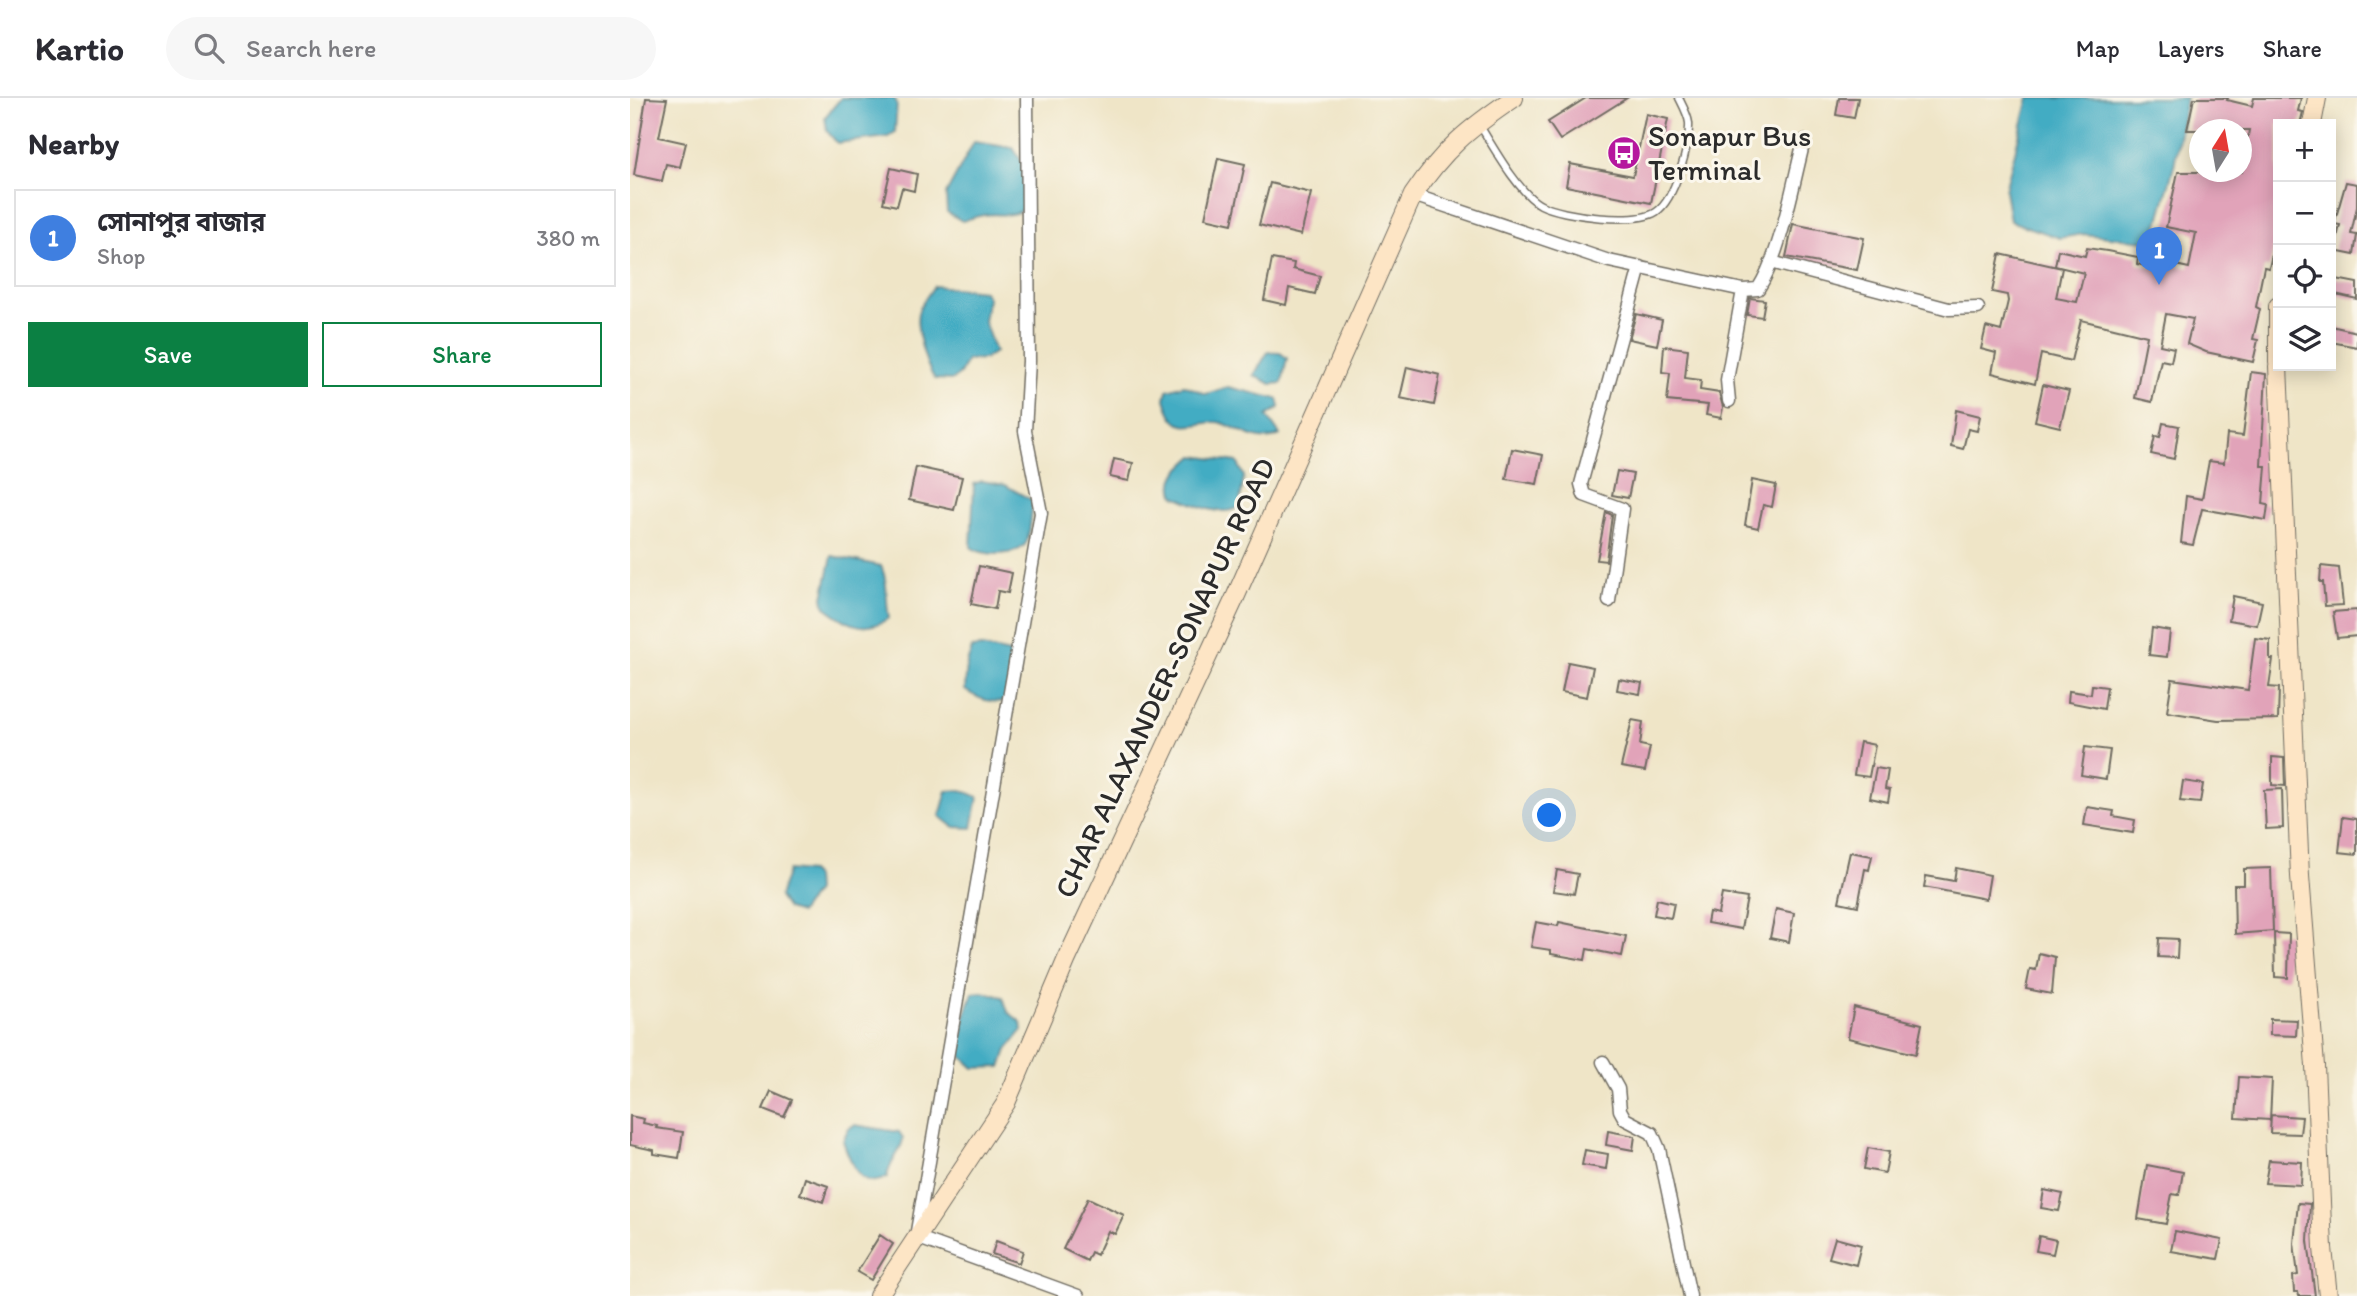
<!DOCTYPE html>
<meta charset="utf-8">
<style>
body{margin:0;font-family:Itim,"Noto Sans Bengali",sans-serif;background:#f7f7f7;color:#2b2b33}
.controls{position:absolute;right:21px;top:21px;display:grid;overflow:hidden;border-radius:0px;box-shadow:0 4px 18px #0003}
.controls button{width:63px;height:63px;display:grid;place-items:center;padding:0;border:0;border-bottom:2px solid #e1e1e2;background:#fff;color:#2b2b33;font:35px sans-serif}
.compass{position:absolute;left:1559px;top:21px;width:63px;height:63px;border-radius:50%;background:#fff;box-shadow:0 4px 18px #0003;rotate:11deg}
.you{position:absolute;left:920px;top:718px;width:24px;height:24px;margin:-18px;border:5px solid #fff;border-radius:50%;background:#1a73e8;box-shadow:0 0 0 10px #1a73e833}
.badge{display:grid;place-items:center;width:46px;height:46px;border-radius:50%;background:#0b8043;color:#fff;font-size:23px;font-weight:700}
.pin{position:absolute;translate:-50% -58px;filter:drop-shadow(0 2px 4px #0008)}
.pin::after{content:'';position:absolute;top:37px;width:24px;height:21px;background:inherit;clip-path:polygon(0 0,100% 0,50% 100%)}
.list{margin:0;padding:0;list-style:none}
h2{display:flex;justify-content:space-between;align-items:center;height:91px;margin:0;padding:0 28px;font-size:30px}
h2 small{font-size:23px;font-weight:400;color:#7c7c81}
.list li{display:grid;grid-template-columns:46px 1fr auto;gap:21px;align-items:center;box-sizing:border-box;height:98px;margin:0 14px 14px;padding:0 14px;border:2px solid #e1e1e2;border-radius:0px}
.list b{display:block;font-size:26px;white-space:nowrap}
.list p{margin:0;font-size:23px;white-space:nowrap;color:#7c7c81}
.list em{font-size:23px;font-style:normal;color:#7c7c81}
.actions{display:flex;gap:14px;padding:21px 28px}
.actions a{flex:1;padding:16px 0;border:2px solid #0b8043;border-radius:0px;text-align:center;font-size:24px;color:#0b8043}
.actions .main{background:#0b8043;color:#fff}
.icon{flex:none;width:38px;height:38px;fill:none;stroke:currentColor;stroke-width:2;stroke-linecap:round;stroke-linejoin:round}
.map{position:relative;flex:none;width:1727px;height:1198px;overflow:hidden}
header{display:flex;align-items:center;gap:42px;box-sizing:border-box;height:98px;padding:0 35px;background:#fff;border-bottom:2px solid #e1e1e2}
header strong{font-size:33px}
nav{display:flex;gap:38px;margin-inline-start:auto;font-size:24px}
.search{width:490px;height:63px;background:#f7f7f7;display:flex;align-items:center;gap:18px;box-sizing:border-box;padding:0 24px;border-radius:38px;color:#7c7c81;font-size:26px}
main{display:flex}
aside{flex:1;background:#fff}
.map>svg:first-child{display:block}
.water{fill:#43acc3;stroke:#376c77;stroke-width:2}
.building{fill:#e1a3b9}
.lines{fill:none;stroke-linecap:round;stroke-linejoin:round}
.service-casing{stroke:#706c62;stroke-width:9}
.minor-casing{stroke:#706c62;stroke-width:15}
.secondary-casing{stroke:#706c62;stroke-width:20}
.service{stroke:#fff;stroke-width:6}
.minor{stroke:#fff;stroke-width:12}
.secondary{stroke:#fde5c5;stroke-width:18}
.labels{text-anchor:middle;stroke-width:6;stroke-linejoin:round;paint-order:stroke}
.poi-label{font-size:30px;fill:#2b2b2b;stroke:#fbf7ec;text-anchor:start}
.street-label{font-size:30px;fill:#2b2b2b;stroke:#fbf7ec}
</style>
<header>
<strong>Kartio</strong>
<div class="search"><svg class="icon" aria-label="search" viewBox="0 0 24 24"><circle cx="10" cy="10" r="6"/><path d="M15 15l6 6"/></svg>Search here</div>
<nav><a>Map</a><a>Layers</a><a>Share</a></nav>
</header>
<main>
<aside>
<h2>Nearby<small></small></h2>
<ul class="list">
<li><span class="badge" style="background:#3f7fe0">1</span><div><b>সোনাপুর বাজার</b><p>Shop</p></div><em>380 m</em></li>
</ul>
<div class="actions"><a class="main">Save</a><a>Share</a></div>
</aside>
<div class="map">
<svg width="1727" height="1198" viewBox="0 0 1727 1198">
<rect width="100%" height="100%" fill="#fbf7ec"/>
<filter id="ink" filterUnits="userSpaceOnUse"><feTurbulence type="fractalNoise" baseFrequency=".0143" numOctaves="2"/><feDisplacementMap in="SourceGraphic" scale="14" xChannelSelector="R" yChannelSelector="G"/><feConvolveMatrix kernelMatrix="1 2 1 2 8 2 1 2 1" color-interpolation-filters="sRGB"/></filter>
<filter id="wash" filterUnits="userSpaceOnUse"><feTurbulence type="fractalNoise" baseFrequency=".00686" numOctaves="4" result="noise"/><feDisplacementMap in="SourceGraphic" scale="28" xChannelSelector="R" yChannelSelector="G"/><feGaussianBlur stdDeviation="1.57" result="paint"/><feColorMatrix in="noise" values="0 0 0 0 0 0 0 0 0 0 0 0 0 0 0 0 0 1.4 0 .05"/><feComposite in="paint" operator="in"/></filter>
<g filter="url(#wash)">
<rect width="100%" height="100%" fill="#efe5c7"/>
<path class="water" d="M 211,0 L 264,0 L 267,5 L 265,34 L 258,39 L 207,45 L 197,33 L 195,19 Z
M 1399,0 L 1556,0 L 1544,68 L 1523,144 L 1453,136 L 1430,140 L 1380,123 L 1375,92 Z
M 344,44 L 383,50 L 392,64 L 397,107 C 384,122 371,114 354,117 C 347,118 339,121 332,123 L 317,114 L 316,96 Z
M 304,188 L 354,193 L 358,200 L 354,223 L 365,254 L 354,261 L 337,262 L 330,276 L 322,282 L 305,281 C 296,269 283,226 289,212 C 292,204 299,196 304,188 Z
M 638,254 L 650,255 L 657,260 L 652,285 L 641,286 L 624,277 Z
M 554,287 L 576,296 L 598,289 L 648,301 L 650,309 L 637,318 L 650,337 C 630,348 611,331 592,325 C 580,321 565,330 553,327 C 543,325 537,309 535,301 L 537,292 Z
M 564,358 L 607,364 L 614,378 L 609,409 C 591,420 563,406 545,398 C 537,380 551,370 564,358 Z
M 352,383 L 375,387 L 403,403 C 401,415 401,431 397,443 C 391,459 352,459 341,449 L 344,386 Z
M 202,458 L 251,468 C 259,486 255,501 259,520 C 234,537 216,525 195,509 L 193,499 Z
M 352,549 L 380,555 L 386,561 L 380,603 C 362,605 351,603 335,592 L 337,565 L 342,550 Z
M 332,692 L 348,699 L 342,730 L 324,729 L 310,718 L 317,693 Z
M 158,772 L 180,774 L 185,779 L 186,793 L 170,815 L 157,811 L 149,799 Z
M 352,894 L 373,899 L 378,914 L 391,924 L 392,933 L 377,952 L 371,969 L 344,970 L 330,957 L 334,920 L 343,895 Z
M 224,1027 L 269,1034 L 273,1040 C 272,1054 259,1063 257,1079 C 230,1095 220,1062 213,1043 L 218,1031 Z"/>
<g id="blocks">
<path class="building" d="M 16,0 L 37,1 L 29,39 L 56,45 L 50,69 L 36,66 L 32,83 L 4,77 Z
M 956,0 L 997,0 L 930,42 L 918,24 Z
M 1209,0 L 1228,0 L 1224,20 L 1206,17 Z
M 1564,0 L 1598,0 L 1597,2 L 1622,8 L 1624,0 L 1671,0 L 1668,13 L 1673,14 L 1670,26 L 1648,26 L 1648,130 L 1639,170 L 1634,169 L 1626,209 L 1630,211 L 1623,241 L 1628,242 L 1623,264 L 1576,254 L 1557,246 L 1563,221 L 1536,216 L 1530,247 L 1544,250 L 1541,264 L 1531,262 L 1522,304 L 1505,300 L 1517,238 L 1451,222 L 1441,263 L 1411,256 L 1405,286 L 1362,275 L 1366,255 L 1351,251 L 1356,229 L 1371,233 L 1378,203 L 1377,197 L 1362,194 L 1370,156 L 1432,170 L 1426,200 L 1447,204 L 1454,175 L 1425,168 L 1428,152 L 1455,158 L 1457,150 L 1477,153 L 1508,159 L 1507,166 L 1531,171 L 1532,164 L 1559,170 L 1566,135 L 1536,129 L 1548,74 L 1612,74 L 1619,32 L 1557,32 Z
M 1016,16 L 1038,21 L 1021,105 L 936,88 L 940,66 L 1003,78 Z
M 588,60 L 615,66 L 602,126 L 575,120 Z
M 261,70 L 287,76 L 284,93 L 272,90 L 267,108 L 253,105 Z
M 1716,84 L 1727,86 L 1727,109 L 1721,136 L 1727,137 L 1724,157 L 1704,153 L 1710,127 L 1704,126 Z
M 640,85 L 681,95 L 671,137 L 629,127 Z
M 1163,126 L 1234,140 L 1227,172 L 1156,159 Z
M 642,161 L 664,165 L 663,171 L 690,178 L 685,196 L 659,190 L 656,207 L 634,202 Z
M 1701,180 L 1727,185 L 1727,201 L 1701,195 Z
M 1120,200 L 1135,202 L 1132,219 L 1117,217 Z
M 1006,216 L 1032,222 L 1027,247 L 999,241 Z
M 1701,228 L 1727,234 L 1727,249 L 1701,244 Z
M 1034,248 L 1058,251 L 1055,280 L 1071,282 L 1070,292 L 1089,295 L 1093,309 L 1091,320 L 1076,317 L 1078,307 L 1037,303 L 1040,275 L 1032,274 Z
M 777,269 L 810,277 L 804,307 L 770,300 Z
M 1621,274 L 1636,276 L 1631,368 L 1636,368 L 1633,406 L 1638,407 L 1636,422 L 1572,411 L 1563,447 L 1551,445 L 1556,398 L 1572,401 L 1579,363 L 1594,365 L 1597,336 L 1613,338 Z
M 1413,287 L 1439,293 L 1430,329 L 1405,323 Z
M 1326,312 L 1350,318 L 1347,333 L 1338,331 L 1333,351 L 1321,348 Z
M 1533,325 L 1549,328 L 1544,361 L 1521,356 L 1525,338 L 1530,339 Z
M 882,351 L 913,357 L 907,386 L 876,381 Z
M 484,361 L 503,365 L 499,383 L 480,379 Z
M 286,369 L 332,379 L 324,412 L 279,402 Z
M 987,373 L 1003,376 L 998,400 L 982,397 Z
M 1122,382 L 1146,387 L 1142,409 L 1133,407 L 1128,430 L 1115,427 Z
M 976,414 L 982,417 L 976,463 L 967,462 Z
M 349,468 L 382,475 L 378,495 L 368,493 L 365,511 L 341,506 Z
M 1691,468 L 1709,470 L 1713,507 L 1695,508 L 1693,484 L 1690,484 Z
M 1603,498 L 1632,504 L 1627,527 L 1599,522 Z
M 1727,512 L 1727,538 L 1707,540 L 1703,514 Z
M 1522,530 L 1540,533 L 1537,559 L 1519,557 Z
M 1625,540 L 1640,542 L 1640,561 L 1643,561 L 1639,589 L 1649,590 L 1648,621 L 1588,622 L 1537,614 L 1542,581 L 1618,592 Z
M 938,564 L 963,569 L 957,599 L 932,594 Z
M 989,581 L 1012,585 L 1010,596 L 987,592 Z
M 1462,587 L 1477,589 L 1474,611 L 1438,604 L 1439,593 L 1461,596 Z
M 1002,622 L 1013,624 L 1010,647 L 1020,649 L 1015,673 L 991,669 Z
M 1230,644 L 1245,647 L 1239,679 L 1224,677 Z
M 1455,649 L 1480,652 L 1476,681 L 1451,677 Z
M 1642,659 L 1654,660 L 1655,688 L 1642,687 Z
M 1246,670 L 1258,672 L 1255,691 L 1260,692 L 1258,704 L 1240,700 Z
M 1553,683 L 1573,686 L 1570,705 L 1550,703 Z
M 1652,691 L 1653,730 L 1636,731 L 1634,692 Z
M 1457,709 L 1484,713 L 1483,718 L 1505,722 L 1503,735 L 1454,727 Z
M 1713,719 L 1727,721 L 1727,756 L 1709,754 Z
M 1220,754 L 1242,758 L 1239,772 L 1235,771 L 1228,808 L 1209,804 Z
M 1326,770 L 1360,777 L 1356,801 L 1294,789 L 1296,778 L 1324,783 Z
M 1641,770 L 1643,833 L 1605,836 L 1604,787 L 1614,787 L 1614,771 Z
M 927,772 L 948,776 L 944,796 L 923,793 Z
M 1092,796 L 1117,800 L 1111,831 L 1077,825 L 1079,814 L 1088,816 Z
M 1027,801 L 1044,805 L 1041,820 L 1024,817 Z
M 1146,811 L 1164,815 L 1159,844 L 1140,840 Z
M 906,824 L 928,828 L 929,824 L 996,838 L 992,858 L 957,851 L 955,862 L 921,856 L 921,852 L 901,849 Z
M 1644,835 L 1659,836 L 1658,880 L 1645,879 Z
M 1529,840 L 1548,841 L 1547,860 L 1528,859 Z
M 1409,855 L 1425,859 L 1422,896 L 1396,891 L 1400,871 L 1406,872 Z
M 1224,909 L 1292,926 L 1286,956 L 1218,940 Z
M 1640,921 L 1667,922 L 1666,938 L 1640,937 Z
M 1609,979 L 1642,981 L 1640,1022 L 1606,1020 Z
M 141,993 L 162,1002 L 154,1019 L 133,1011 Z
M 1641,1017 L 1672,1019 L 1670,1036 L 1640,1035 Z
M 0,1018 L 14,1021 L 13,1025 L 27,1028 L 26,1030 L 53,1034 L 49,1060 L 24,1056 L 24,1052 L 0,1047 Z
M 978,1033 L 1005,1038 L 1003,1052 L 976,1047 Z
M 1238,1050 L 1259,1054 L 1255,1075 L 1234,1071 Z
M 955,1052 L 978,1056 L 976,1071 L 952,1067 Z
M 1639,1062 L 1672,1064 L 1671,1087 L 1635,1085 Z
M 1517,1067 L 1553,1074 L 1549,1097 L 1542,1096 L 1536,1126 L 1508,1121 Z
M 175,1080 L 198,1088 L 193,1104 L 170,1096 Z
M 1414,1092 L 1433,1096 L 1429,1113 L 1411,1110 Z
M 458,1100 L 494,1117 L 485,1136 L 478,1133 L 467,1157 L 461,1154 L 457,1163 L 433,1151 Z
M 1668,1105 L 1680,1106 L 1678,1143 L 1685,1198 L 1669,1198 L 1668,1194 L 1664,1194 L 1663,1178 L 1668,1177 L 1664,1145 Z
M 1545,1133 L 1592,1142 L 1588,1161 L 1541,1153 Z
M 250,1137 L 263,1146 L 241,1182 L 227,1174 Z
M 1409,1138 L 1426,1142 L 1423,1156 L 1406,1153 Z
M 1205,1140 L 1231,1147 L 1226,1167 L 1199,1160 Z
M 366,1143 L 393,1153 L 389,1165 L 362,1156 Z"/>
</g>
</g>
<g filter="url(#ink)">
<use href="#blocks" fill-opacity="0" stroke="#706c62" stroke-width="2"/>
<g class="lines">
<g class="service-casing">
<path id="service" d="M 849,26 C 862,47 889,96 911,107 C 933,118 1005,127 1026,114 C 1045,102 1060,46 1059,25 C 1058,17 1053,8 1049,0"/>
</g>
<g class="minor-casing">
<path id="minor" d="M 397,0 L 399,263 L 395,333 L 411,415 L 286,1139 L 448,1198
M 783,97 L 979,163 L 1113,192 L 1128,191 C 1151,156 1163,85 1174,43
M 1141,164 L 1319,211 L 1348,210
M 1099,303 L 1097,282 L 1113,192
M 979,503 L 992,411 L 954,397 L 951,386 L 1010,169
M 973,964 L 988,991 L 990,1012 L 995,1021 L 1022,1035 L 1029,1051 L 1060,1198"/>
</g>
<g class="secondary-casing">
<path id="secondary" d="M 1682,26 L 1687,0
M 1648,208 L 1648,265
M 1648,268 L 1670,778 L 1685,968 L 1693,1150 L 1698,1198
M 248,1198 L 376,1005 L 436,863 L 604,502 L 783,97 C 814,51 838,31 884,0"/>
</g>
<use href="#service" class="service"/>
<use href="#minor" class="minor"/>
<use href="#secondary" class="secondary"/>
</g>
</g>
<defs>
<g id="bus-disc" transform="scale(1.75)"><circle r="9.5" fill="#b5179e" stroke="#fbf7ec"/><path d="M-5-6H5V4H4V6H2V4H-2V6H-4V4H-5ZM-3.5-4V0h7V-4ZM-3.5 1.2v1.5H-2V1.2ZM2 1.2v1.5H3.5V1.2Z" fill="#fff"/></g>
</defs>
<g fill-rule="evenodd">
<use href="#bus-disc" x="994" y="55"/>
</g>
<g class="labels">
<g class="poi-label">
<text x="1018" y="48">Sonapur Bus<tspan x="1018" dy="34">Terminal</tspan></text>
</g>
<g class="street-label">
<text transform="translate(535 580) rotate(-65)" y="10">CHAR ALAXANDER-SONAPUR ROAD</text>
</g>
</g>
</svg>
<div class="controls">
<button>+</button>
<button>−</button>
<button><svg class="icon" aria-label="locate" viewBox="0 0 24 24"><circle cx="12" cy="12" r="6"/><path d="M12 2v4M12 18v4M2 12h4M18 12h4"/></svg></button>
<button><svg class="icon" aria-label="layers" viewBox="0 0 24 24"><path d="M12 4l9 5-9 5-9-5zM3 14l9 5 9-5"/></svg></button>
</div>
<svg class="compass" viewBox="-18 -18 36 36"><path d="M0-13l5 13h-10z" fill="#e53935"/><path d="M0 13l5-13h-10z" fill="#7c7c81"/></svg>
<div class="you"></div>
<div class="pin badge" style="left:1529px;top:187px;background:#3f7fe0">1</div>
</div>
</main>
